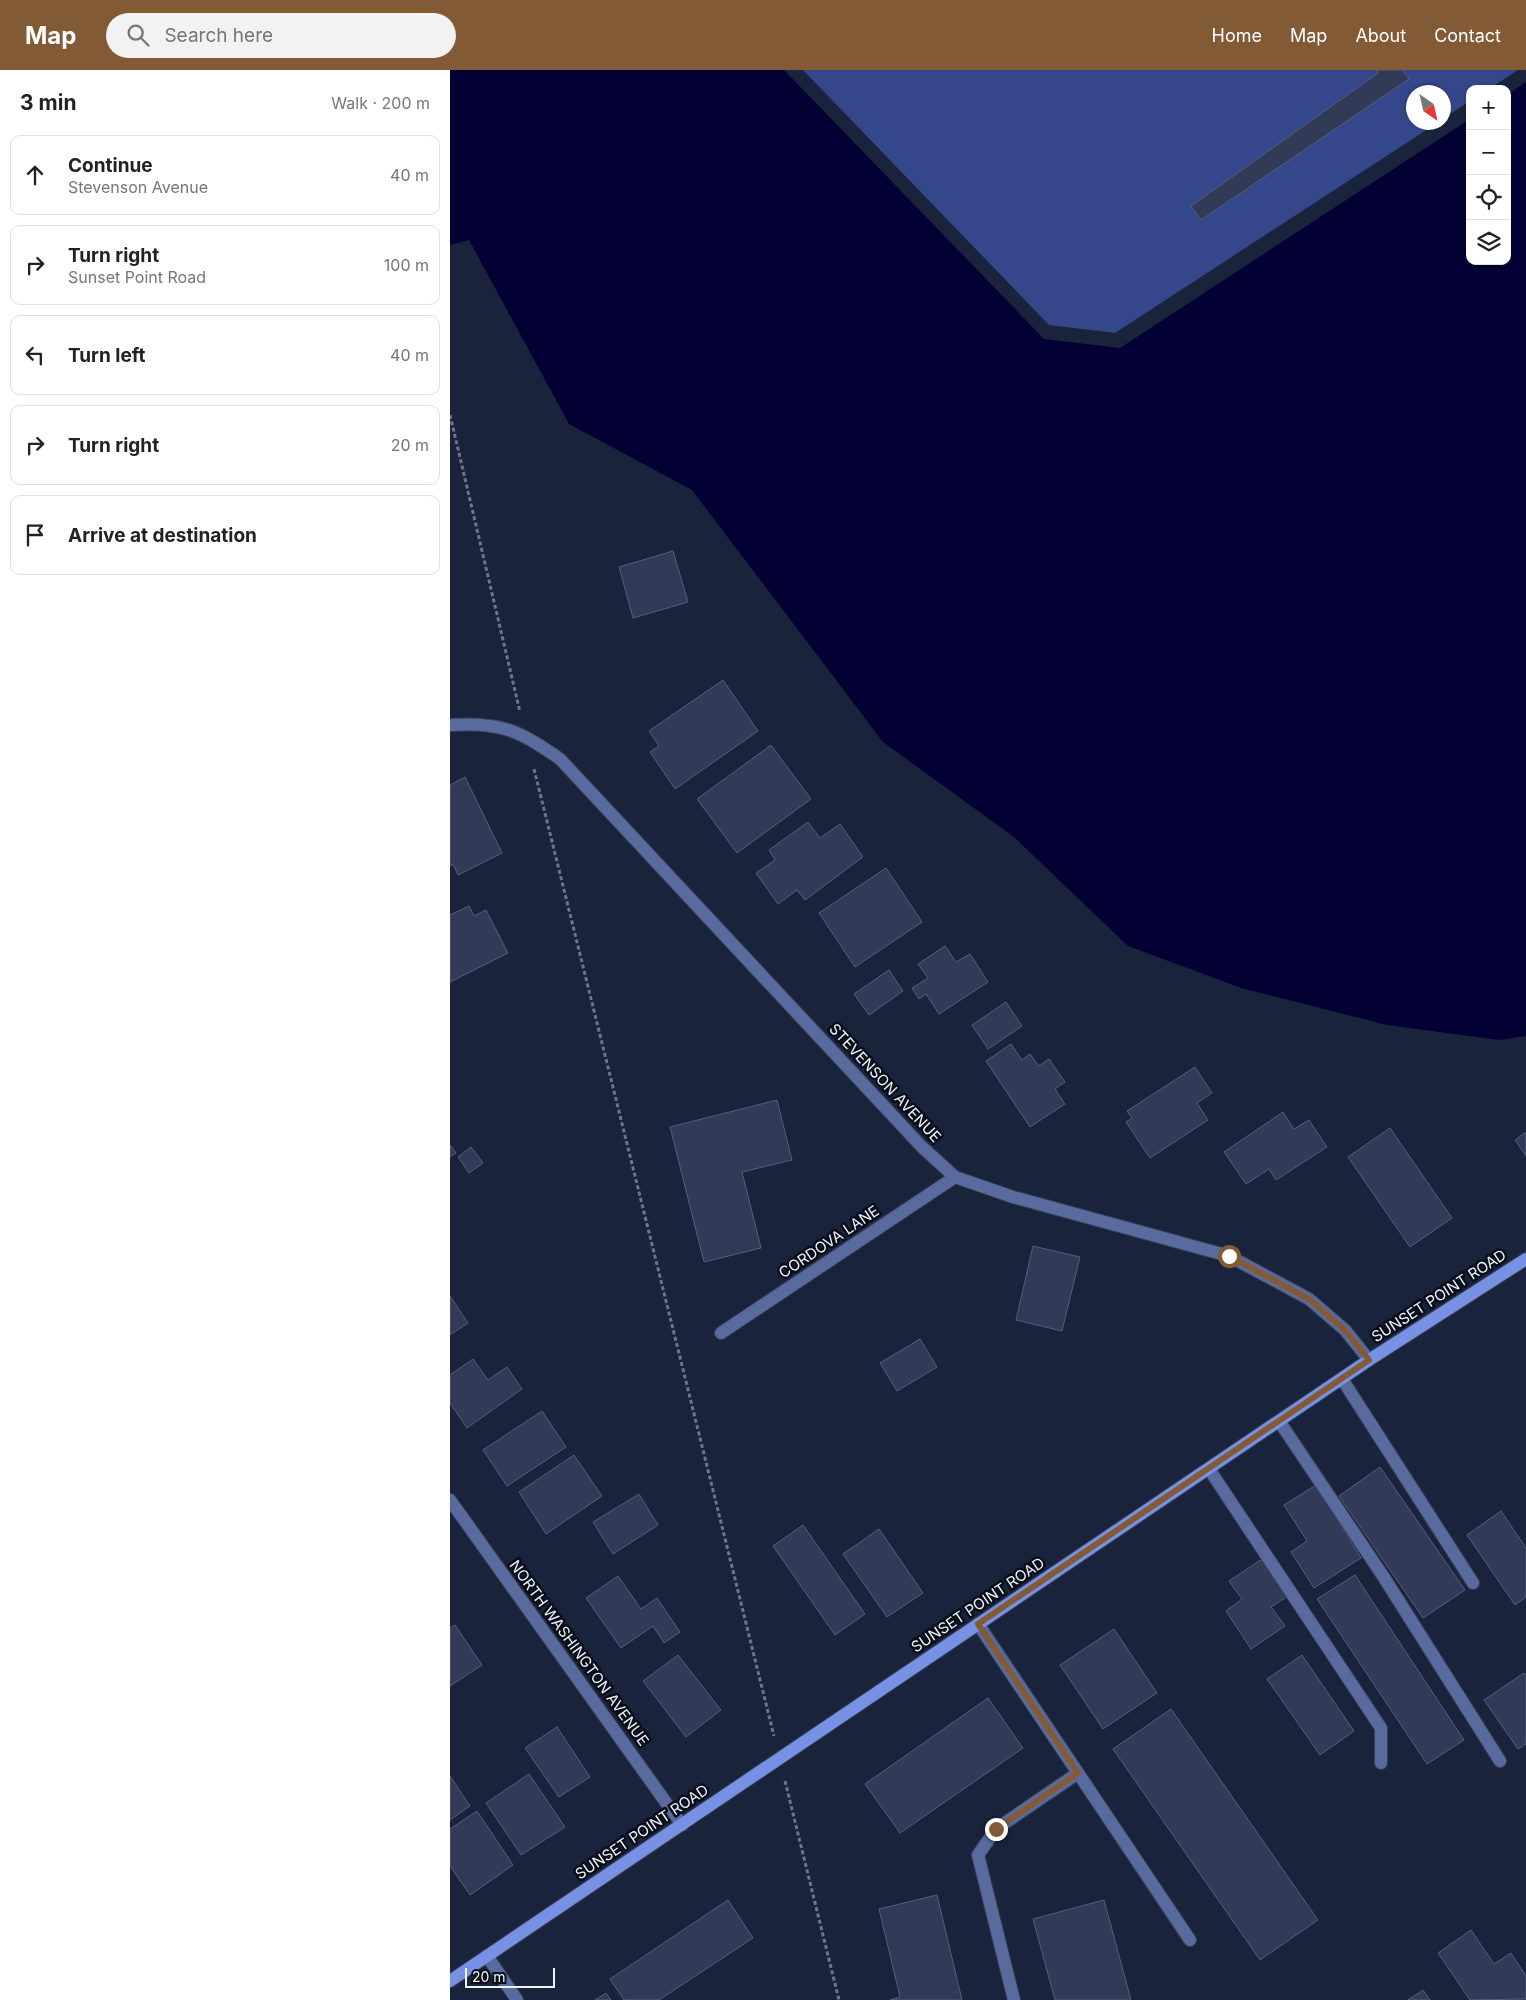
<!DOCTYPE html>
<meta charset="utf-8">
<style>
body{margin:0;font-family:Inter,sans-serif;background:#f2f2f2;color:#222}
.controls{position:absolute;right:15px;top:15px;display:grid;overflow:hidden;border-radius:10px;box-shadow:0 1px 4px #0004}
.controls button{width:45px;height:45px;display:grid;place-items:center;padding:0;border:0;border-bottom:1px solid #e0e0e0;background:#fff;color:#222;font:25px sans-serif}
.compass{position:absolute;left:956px;top:15px;width:45px;height:45px;border-radius:50%;background:#fff;box-shadow:0 1px 4px #0004;rotate:146deg}
.scale{position:absolute;left:15px;bottom:12px;width:90px;box-sizing:border-box;padding-left:5px;border:2px solid #f0f4fe;border-top:0;font-size:14px;line-height:18px;white-space:nowrap;color:#f0f4fe;-webkit-text-stroke:4px #090d18;paint-order:stroke}
.stop{position:absolute;width:15px;height:15px;margin:-11px;border:4px solid #835a36;border-radius:50%;background:#fff}
.stop.end{background:#835a36;border-color:#fff;box-shadow:0 1px 5px #0008}
.list{margin:0;padding:0;list-style:none}
h2{display:flex;justify-content:space-between;align-items:center;height:65px;margin:0;padding:0 20px;font-size:21px}
h2 small{font-size:16px;font-weight:400;color:#767676}
.list li{display:grid;grid-template-columns:32px 1fr auto;gap:15px;align-items:center;box-sizing:border-box;height:80px;margin:0 10px 10px;padding:0 10px;border:1px solid #e0e0e0;border-radius:10px}
.list b{display:block;font-size:19px;white-space:nowrap}
.list p{margin:0;font-size:16px;white-space:nowrap;color:#767676}
.list em{font-size:16px;font-style:normal;color:#767676}
.icon{flex:none;width:28px;height:28px;fill:none;stroke:currentColor;stroke-width:2;stroke-linecap:round;stroke-linejoin:round}
.map{position:relative;flex:none;width:1076px;height:1930px;overflow:hidden}
header{display:flex;align-items:center;gap:30px;box-sizing:border-box;height:70px;padding:0 25px;background:#835a36;color:#fff}
header strong{font-size:24px}
nav{display:flex;gap:28px;margin-inline-start:auto;font-size:18px}
.search{width:350px;height:45px;background:#f2f2f2;display:flex;align-items:center;gap:12px;box-sizing:border-box;padding:0 18px;border-radius:28px;color:#767676;font-size:19px}
main{display:flex}
aside{flex:1;background:#fff}
.map>svg:first-child{display:block}
.green{fill:#34478b}
.water{fill:#030033}
.building{fill:#313a56;stroke:#545f7c}
.lines{fill:none;stroke-linecap:round;stroke-linejoin:round}
.lane-casing{stroke:#384057;stroke-width:14}
.street-casing{stroke:#384057;stroke-width:14}
.secondary-casing{stroke:#384057;stroke-width:14}
.path{stroke:#6e7588;stroke-width:3;stroke-dasharray:4 2.5;stroke-linecap:butt}
.lane{stroke:#596b9e;stroke-width:12}
.street{stroke:#596b9e;stroke-width:12}
.secondary{stroke:#7792e5;stroke-width:12}
.route{stroke:#835a36;stroke-width:6}
.labels{text-anchor:middle;stroke-width:5;stroke-linejoin:round;paint-order:stroke}
.street-label{font-size:15px;fill:#f0f4fe;stroke:#090d18}
</style>
<header>
<strong>Map</strong>
<div class="search"><svg class="icon" aria-label="search" viewBox="0 0 24 24"><circle cx="10" cy="10" r="6"/><path d="M15 15l6 6"/></svg>Search here</div>
<nav><a>Home</a><a>Map</a><a>About</a><a>Contact</a></nav>
</header>
<main>
<aside>
<h2>3 min<small>Walk · 200 m</small></h2>
<ul class="list">
<li><svg class="icon" aria-label="ahead" viewBox="0 0 24 24"><path d="M12 20V5M6 11l6-6 6 6"/></svg><div><b>Continue</b><p>Stevenson Avenue</p></div><em>40 m</em></li>
<li><svg class="icon" aria-label="right" viewBox="0 0 24 24"><path d="M7 20v-9h11M14 6l5 5-5 5"/></svg><div><b>Turn right</b><p>Sunset Point Road</p></div><em>100 m</em></li>
<li><svg class="icon" aria-label="left" viewBox="0 0 24 24"><path d="M17 20v-9H6M10 6l-5 5 5 5"/></svg><div><b>Turn left</b></div><em>40 m</em></li>
<li><svg class="icon" aria-label="right" viewBox="0 0 24 24"><path d="M7 20v-9h11M14 6l5 5-5 5"/></svg><div><b>Turn right</b></div><em>20 m</em></li>
<li><svg class="icon" aria-label="arrive" viewBox="0 0 24 24"><path d="M6 21V4h12l-3 4 3 4H6"/></svg><div><b>Arrive at destination</b></div></li>
</ul>
</aside>
<div class="map">
<svg width="1076" height="1930" viewBox="0 0 1076 1930">
<rect width="100%" height="100%" fill="#1a233c"/>
<path class="green" d="M 353,0 L 1068,0 L 1039,19 L 1020,19 L 1020,31 L 994,48 L 994,22 L 964,22 L 964,52 L 987,53 L 665,263 L 599,255 Z"/>
<path class="water" d="M 0,0 L 334,0 L 594,269 L 670,278 L 1020,49 L 1020,191 L 1057,191 L 1057,25 L 1076,12 L 1076,966 L 1049,970 L 937,955 L 791,918 L 678,876 L 564,767 L 433,672 L 242,420 L 119,354 L 19,170 L 0,175 Z"/>
<path class="building" d="M 926,0 L 953,0 L 959,9 L 751,150 L 741,136 L 928,3 Z
M 223,481 L 238,532 L 183,548 L 169,497 Z
M 273,610 L 308,661 L 225,719 L 200,682 L 209,676 L 199,661 Z
M 321,675 L 361,729 L 287,783 L 247,729 Z
M 15,707 L 52,783 L 8,805 L 3,794 L 0,796 L 0,715 Z
M 358,752 L 370,768 L 390,754 L 413,787 L 355,830 L 347,820 L 328,834 L 306,803 L 325,790 L 319,780 Z
M 436,798 L 472,852 L 405,897 L 369,843 Z
M 19,836 L 24,846 L 36,840 L 58,883 L 0,912 L 0,845 Z
M 495,876 L 506,892 L 520,884 L 538,912 L 489,944 L 476,924 L 469,929 L 462,918 L 478,908 L 468,894 Z
M 439,900 L 453,921 L 419,945 L 404,924 Z
M 556,932 L 572,956 L 538,979 L 522,955 Z
M 561,974 L 572,990 L 580,984 L 589,996 L 599,989 L 615,1012 L 605,1019 L 615,1034 L 580,1057 L 536,991 Z
M 745,997 L 762,1023 L 747,1033 L 758,1050 L 700,1088 L 676,1052 L 682,1048 L 677,1041 Z
M 327,1030 L 342,1090 L 292,1102 L 311,1178 L 254,1192 L 220,1057 Z
M 833,1042 L 844,1059 L 859,1050 L 877,1077 L 826,1110 L 819,1099 L 796,1114 L 774,1082 Z
M 940,1058 L 1002,1148 L 960,1177 L 898,1087 Z
M 1076,1062 L 1076,1086 L 1065,1070 Z
M 0,1075 L 6,1083 L 0,1087 Z
M 21,1077 L 33,1093 L 19,1103 L 8,1087 Z
M 583,1176 L 630,1187 L 612,1261 L 566,1250 Z
M 0,1226 L 18,1253 L 0,1265 Z
M 470,1269 L 487,1297 L 447,1321 L 430,1293 Z
M 23,1289 L 38,1310 L 57,1297 L 72,1319 L 17,1358 L 0,1333 L 0,1305 Z
M 92,1341 L 116,1377 L 57,1416 L 33,1380 Z
M 124,1385 L 152,1426 L 96,1464 L 69,1422 Z
M 930,1397 L 1015,1520 L 973,1548 L 889,1426 Z
M 866,1415 L 911,1488 L 864,1518 L 841,1482 L 857,1471 L 834,1435 Z
M 189,1424 L 208,1455 L 163,1484 L 143,1452 Z
M 1051,1441 L 1076,1478 L 1076,1527 L 1065,1535 L 1017,1465 Z
M 353,1455 L 415,1544 L 385,1565 L 323,1476 Z
M 429,1459 L 473,1523 L 437,1547 L 393,1484 Z
M 812,1489 L 838,1526 L 821,1537 L 835,1556 L 801,1579 L 776,1541 L 792,1529 L 779,1511 Z
M 905,1505 L 1014,1670 L 977,1694 L 867,1529 Z
M 168,1506 L 191,1539 L 207,1528 L 230,1562 L 214,1573 L 203,1556 L 171,1578 L 136,1528 Z
M 5,1555 L 32,1595 L 0,1616 L 0,1558 Z
M 664,1559 L 707,1623 L 653,1659 L 610,1595 Z
M 228,1585 L 271,1640 L 236,1667 L 193,1611 Z
M 852,1585 L 904,1661 L 870,1685 L 817,1609 Z
M 1074,1603 L 1076,1605 L 1076,1674 L 1068,1679 L 1034,1630 Z
M 538,1628 L 573,1678 L 450,1763 L 415,1714 Z
M 721,1639 L 868,1850 L 810,1890 L 663,1679 Z
M 107,1657 L 140,1707 L 109,1727 L 75,1678 Z
M 79,1704 L 115,1757 L 71,1785 L 36,1733 Z
M 0,1706 L 20,1736 L 0,1750 Z
M 27,1741 L 63,1795 L 20,1825 L 0,1796 L 0,1759 Z
M 487,1825 L 512,1930 L 440,1930 L 450,1927 L 429,1839 Z
M 278,1830 L 303,1868 L 209,1930 L 174,1930 L 160,1909 Z
M 654,1830 L 681,1930 L 605,1930 L 583,1849 Z
M 1021,1860 L 1044,1894 L 1061,1883 L 1076,1906 L 1076,1929 L 1020,1930 L 988,1883 Z
M 973,1920 L 980,1930 L 958,1930 Z
M 156,1923 L 161,1930 L 145,1930 Z"/>
<g class="lines">
<g class="lane-casing">
<path id="lane" d="M 892,1309 L 1023,1513
M 829,1351 L 933,1506 L 1050,1691
M 759,1399 L 931,1658 L 931,1693
M 528,1554 L 740,1870
M 37,1886 L 67,1930
M 564,1930 L 528,1785 L 546,1759 L 628,1703"/>
</g>
<g class="street-casing">
<path id="street" d="M 0,655 C 52,652 68,660 110,689 L 472,1077 L 505,1107 L 563,1127 L 779,1186 L 859,1229 L 895,1260 L 919,1290
M 271,1263 L 505,1107
M 0,1430 L 232,1755"/>
</g>
<g class="secondary-casing">
<path id="secondary" d="M 0,1911 L 919,1290 L 1076,1189"/>
</g>
<path class="path" d="M 0,345 L 70,642
M 84,699 L 324,1666
M 335,1711 L 389,1930"/>
<use href="#lane" class="lane"/>
<use href="#street" class="street"/>
<use href="#secondary" class="secondary"/>
</g>
<g class="lines">
<path class="route" d="M 546,1759 L 628,1703 L 528,1554 L 919,1290 L 895,1260 L 859,1229 L 779,1186"/>
</g>
<g class="labels">
<g class="street-label">
<text transform="translate(435 1013) rotate(47)" y="5">STEVENSON AVENUE</text>
<text transform="translate(379 1172) rotate(-34)" y="5">CORDOVA LANE</text>
<text transform="translate(989 1226) rotate(-33)" y="5">SUNSET POINT ROAD</text>
<text transform="translate(528 1535) rotate(-34)" y="5">SUNSET POINT ROAD</text>
<text transform="translate(129 1583) rotate(54)" y="5">NORTH WASHINGTON AVENUE</text>
<text transform="translate(192 1762) rotate(-34)" y="5">SUNSET POINT ROAD</text>
</g>
</g>
</svg>
<div class="controls">
<button>+</button>
<button>−</button>
<button><svg class="icon" aria-label="locate" viewBox="0 0 24 24"><circle cx="12" cy="12" r="6"/><path d="M12 2v4M12 18v4M2 12h4M18 12h4"/></svg></button>
<button><svg class="icon" aria-label="layers" viewBox="0 0 24 24"><path d="M12 4l9 5-9 5-9-5zM3 14l9 5 9-5"/></svg></button>
</div>
<svg class="compass" viewBox="-18 -18 36 36"><path d="M0-13l5 13h-10z" fill="#e53935"/><path d="M0 13l5-13h-10z" fill="#767676"/></svg>
<div class="scale">20 m</div>
<div class="stop" style="left:779px;top:1186px"></div>
<div class="stop end" style="left:546px;top:1759px"></div>
</div>
</main>
